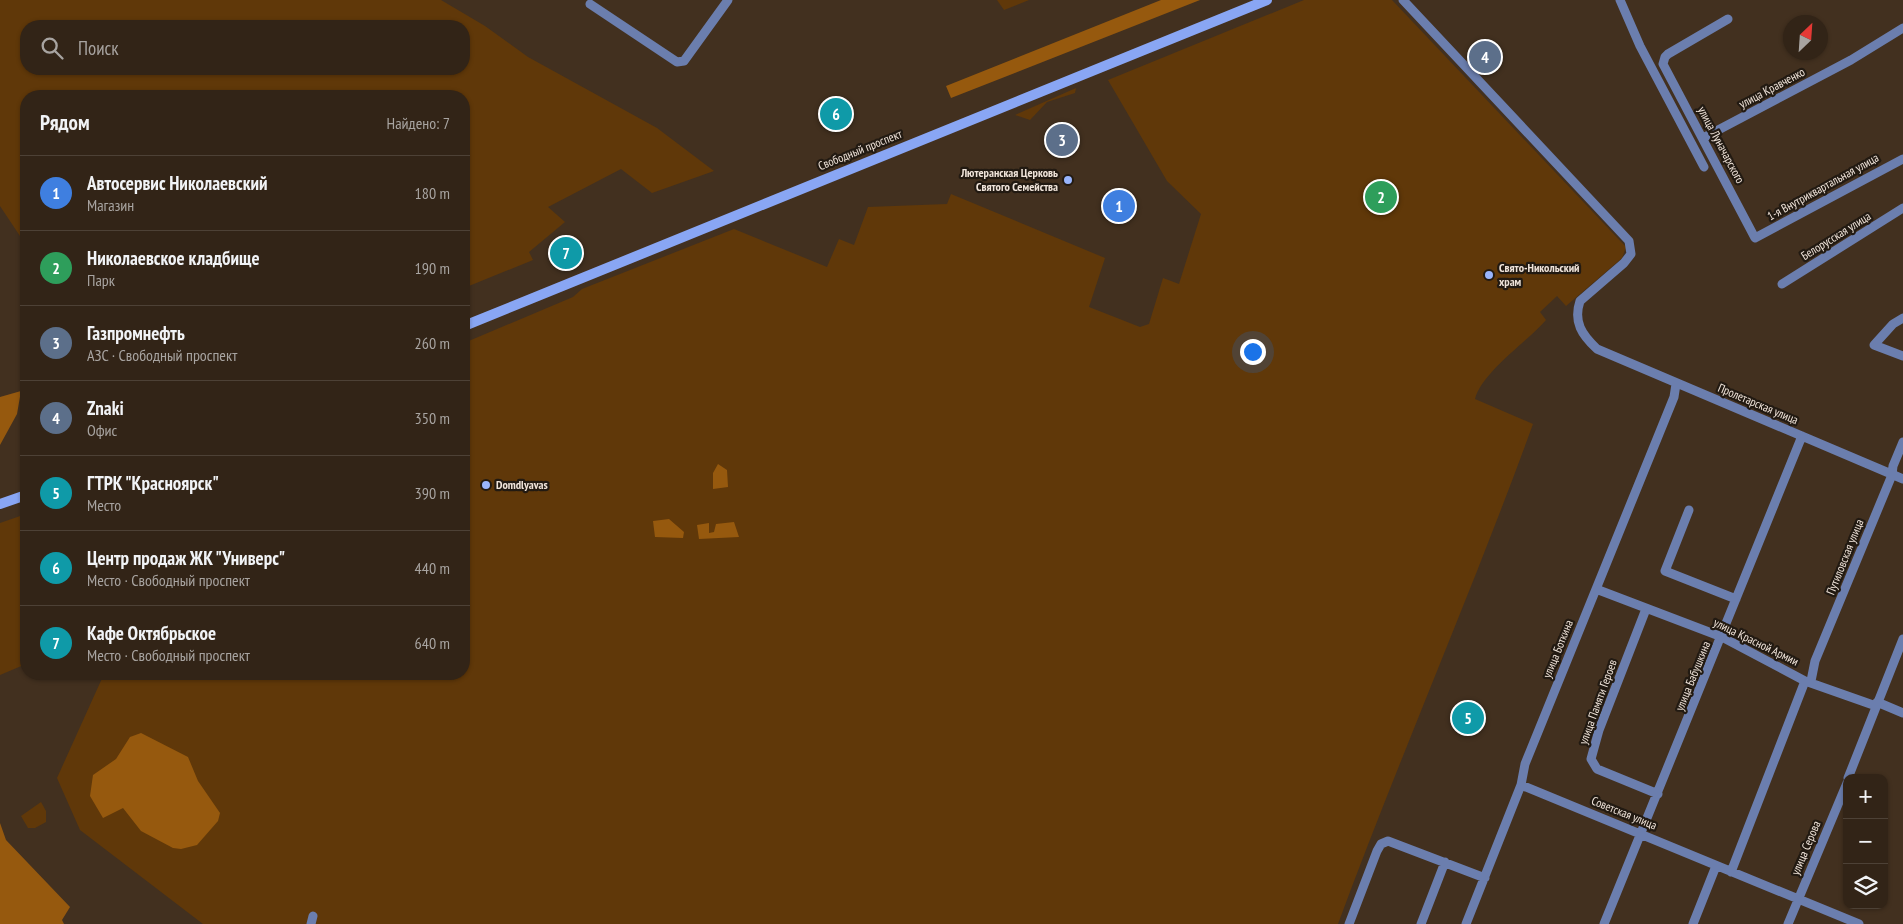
<!DOCTYPE html>
<html lang="ru">
<meta charset="utf-8">
<style>
body{margin:0;font-family:"PT Sans Narrow",sans-serif;background:#3d3024;color:#f1f3f6}
.controls{position:absolute;right:15px;bottom:15px;display:grid;overflow:hidden;border-radius:10px;box-shadow:0 1px 4px #0004}
.controls button{width:45px;height:45px;display:grid;place-items:center;padding:0;border:0;border-bottom:1px solid #4d4136;background:#322417;color:#f1f3f6;font:25px sans-serif}
.compass{position:absolute;left:1783px;top:15px;width:45px;height:45px;border-radius:50%;background:#322417;box-shadow:0 1px 4px #0004;rotate:25deg}
.you{position:absolute;left:1252px;top:351px;width:18px;height:18px;margin:-12px;border:4px solid #fff;border-radius:50%;background:#1a73e8;box-shadow:0 0 0 8px #1a73e833}
.badge{display:grid;place-items:center;width:32px;height:32px;border-radius:50%;background:#99b5fd;color:#fff;font-size:16px;font-weight:700}
.pin{position:absolute;translate:-50% -50%;border:2px solid #fff;box-shadow:0 1px 5px #0006}
.list{margin:0;padding:0;list-style:none}
h2{display:flex;justify-content:space-between;align-items:center;height:65px;margin:0;padding:0 20px;font-size:21px}
h2 small{font-size:16px;font-weight:400;color:#a8a4a1}
.list li{display:grid;grid-template-columns:32px 1fr auto;gap:15px;align-items:center;box-sizing:border-box;height:75px;padding:0 20px;border-top:1px solid #4d4136}
.list b{display:block;font-size:19px;white-space:nowrap}
.list p{margin:0;font-size:16px;white-space:nowrap;color:#a8a4a1}
.list em{font-size:16px;font-style:normal;color:#a8a4a1}
.icon{flex:none;width:28px;height:28px;fill:none;stroke:currentColor;stroke-width:2;stroke-linecap:round;stroke-linejoin:round}
.map{position:relative;flex:none;width:1903px;height:924px;overflow:hidden}
.search{position:absolute;background:#322417;box-shadow:0 1px 4px #0004;left:20px;top:20px;width:450px;height:55px;display:flex;align-items:center;gap:12px;box-sizing:border-box;padding:0 18px;border-radius:20px;color:#a8a4a1;font-size:19px}
.panel{position:absolute;background:#322417;box-shadow:0 1px 4px #0004;left:20px;top:90px;width:450px;height:590px;border-radius:20px}
.map>svg:first-child{display:block}
.green{fill:#603809;fill-rule:evenodd}
.forest{fill:#96590e}
.lines{fill:none;stroke-linecap:round;stroke-linejoin:round}
.minor{stroke:#6b7eae;stroke-width:9}
.secondary{stroke:#89a6f4;stroke-width:10}
.poi-dot{fill:#99b5fd;stroke:#221a12;stroke-width:2}
.labels{text-anchor:middle;stroke-width:4.5;stroke-linejoin:round;paint-order:stroke}
.street-label{font-size:12px;fill:#f0e4da;stroke:#221a12}
.poi-label{font-size:12px;font-weight:bold;fill:#f0e4da;stroke:#221a12;text-anchor:start}
</style>
<div class="map">
<svg width="1903" height="924" viewBox="0 0 1903 924">
<rect width="100%" height="100%" fill="#42301f"/>
<path class="green" d="M 0,0 L 441,0 L 485,26 L 528,57 L 657,128 L 714,171 L 652,193 L 621,169 L 548,207 L 565,222 L 529,252 L 533,260 L 464,288 L 464,96 L 26,96 L 26,245 L 0,206 ZM 26,26 L 464,26 L 464,69 L 26,69 Z
M 997,0 L 1029,0 L 1004,10 Z
M 1304,0 L 1392,0 L 1626,247 L 1622,258 L 1566,306 L 1557,296 L 1540,312 L 1546,320 C 1527,342 1482,372 1475,399 L 1533,424 C 1472,592 1400,756 1338,924 L 203,924 L 80,830 L 57,778 L 104,674 L 464,674 L 464,343 L 573,297 L 582,289 L 734,229 L 827,267 L 839,239 L 854,245 L 868,207 L 947,204 L 951,194 L 1105,258 L 1089,307 L 1140,327 L 1149,324 L 1163,278 L 1179,284 L 1201,214 L 1167,181 L 1108,80 Z
M 1076,88 L 1075,93 L 1047,102 L 1030,120 L 1015,115 Z
M 26,514 L 26,664 L 0,675 L 0,523 Z
M 41,802 L 46,811 L 46,822 L 35,828 L 28,828 L 21,816 Z"/>
<path class="forest" d="M 1161,0 L 1200,0 L 951,98 L 946,86 Z
M 21,391 L 17,414 L 0,445 L 0,397 Z
M 718,464 L 727,470 L 728,487 L 713,489 L 713,473 Z
M 669,519 L 684,532 L 683,538 L 655,537 L 653,521 Z
M 734,522 L 739,537 L 699,539 L 697,525 L 709,523 L 709,533 L 714,532 L 716,524 Z
M 141,733 L 188,757 L 198,781 L 220,813 L 218,821 L 197,845 L 181,849 L 173,848 L 141,831 L 123,808 L 103,818 L 90,796 L 93,775 L 116,759 L 130,737 Z
M 0,823 L 6,840 L 70,907 L 62,920 L 64,924 L 0,924 Z"/>
<g class="lines">
<path class="minor" d="M 1403,0 L 1629,241 L 1631,254 L 1624,263 L 1580,301 C 1573,322 1582,335 1597,349 L 1903,479
M 1620,0 L 1640,46 L 1704,167
M 590,4 L 677,62 L 684,61 L 728,0
M 1728,19 L 1668,54 L 1665,57 L 1663,64 L 1755,238 L 1903,159
M 1703,138 L 1851,60 L 1903,28
M 1782,284 L 1903,208
M 1903,318 L 1893,324 L 1874,345 L 1903,356
M 1689,510 L 1665,571 L 1736,599
M 1596,589 L 1722,637 L 1805,681 L 1876,706 L 1877,702 L 1903,713
M 1646,609 L 1599,730 L 1591,759 L 1597,769 L 1658,794
M 1811,681 L 1815,661 L 1892,475 L 1893,466 L 1903,442
M 1848,778 L 1903,639
M 1521,785 L 1859,924
M 1731,872 L 1805,681
M 311,924 L 313,916
M 1349,924 L 1377,851 L 1381,844 L 1388,841 L 1485,878
M 1421,924 L 1445,862
M 1466,924 L 1521,785 L 1525,764 L 1674,397 L 1676,384
M 1604,924 L 1802,436
M 1693,924 L 1716,866
M 1788,924 L 1847,783"/>
<path class="secondary" d="M 464,326 L 1267,0
M 0,504 L 26,495"/>
</g>
<g class="poi-dot">
<circle cx="1068" cy="180" r="5"/>
<circle cx="1489" cy="275" r="5"/>
<circle cx="486" cy="485" r="5"/>
</g>
<g class="labels">
<g class="street-label">
<text transform="translate(1772 88) rotate(-28)" y="4">улица Кравченко</text>
<text transform="translate(1721 145) rotate(62)" y="4">улица Луначарского</text>
<text transform="translate(860 150) rotate(-22)" y="4">Свободный проспект</text>
<text transform="translate(1823 187) rotate(-29)" y="4">1-я Внутриквартальная улица</text>
<text transform="translate(1836 236) rotate(-32)" y="4">Белорусская улица</text>
<text transform="translate(1758 404) rotate(23)" y="4">Пролетарская улица</text>
<text transform="translate(1845 557) rotate(-68)" y="4">Путиловская улица</text>
<text transform="translate(1756 642) rotate(26)" y="4">улица Красной Армии</text>
<text transform="translate(1558 649) rotate(-68)" y="4">улица Боткина</text>
<text transform="translate(1693 676) rotate(-68)" y="4">улица Бабушкина</text>
<text transform="translate(1598 702) rotate(-70)" y="4">улица Памяти Героев</text>
<text transform="translate(1624 813) rotate(22)" y="4">Советская улица</text>
<text transform="translate(1806 848) rotate(-67)" y="4">улица Серова</text>
</g>
<g class="poi-label">
<text x="1058" y="177" text-anchor="end">Лютеранская Церковь<tspan x="1058" dy="14">Святого Семейства</tspan></text>
<text x="1499" y="272">Свято-Никольский<tspan x="1499" dy="14">храм</tspan></text>
<text x="496" y="489">Domdlyavas</text>
</g>
</g>
</svg>
<div class="controls">
<button>+</button>
<button>−</button>
<button><svg class="icon" aria-label="layers" viewBox="0 0 24 24"><path d="M12 4l9 5-9 5-9-5zM3 14l9 5 9-5"/></svg></button>
</div>
<svg class="compass" viewBox="-18 -18 36 36"><path d="M0-13l5 13h-10z" fill="#e53935"/><path d="M0 13l5-13h-10z" fill="#a8a4a1"/></svg>
<div class="you"></div>
<div class="pin badge" style="left:1119px;top:206px;background:#3f7fe0">1</div>
<div class="pin badge" style="left:1381px;top:197px;background:#2e9e5b">2</div>
<div class="pin badge" style="left:1062px;top:140px;background:#5c6f8a">3</div>
<div class="pin badge" style="left:1485px;top:57px;background:#5c6f8a">4</div>
<div class="pin badge" style="left:1468px;top:718px;background:#0f9aa8">5</div>
<div class="pin badge" style="left:836px;top:114px;background:#0f9aa8">6</div>
<div class="pin badge" style="left:566px;top:253px;background:#0f9aa8">7</div>
<div class="search"><svg class="icon" aria-label="search" viewBox="0 0 24 24"><circle cx="10" cy="10" r="6"/><path d="M15 15l6 6"/></svg>Поиск</div>
<section class="panel">
<h2>Рядом<small>Найдено: 7</small></h2>
<ul class="list">
<li><span class="badge" style="background:#3f7fe0">1</span><div><b>Автосервис Николаевский</b><p>Магазин</p></div><em>180 m</em></li>
<li><span class="badge" style="background:#2e9e5b">2</span><div><b>Николаевское кладбище</b><p>Парк</p></div><em>190 m</em></li>
<li><span class="badge" style="background:#5c6f8a">3</span><div><b>Газпромнефть</b><p>АЗС · Свободный проспект</p></div><em>260 m</em></li>
<li><span class="badge" style="background:#5c6f8a">4</span><div><b>Znaki</b><p>Офис</p></div><em>350 m</em></li>
<li><span class="badge" style="background:#0f9aa8">5</span><div><b>ГТРК &quot;Красноярск&quot;</b><p>Место</p></div><em>390 m</em></li>
<li><span class="badge" style="background:#0f9aa8">6</span><div><b>Центр продаж ЖК &quot;Универс&quot;</b><p>Место · Свободный проспект</p></div><em>440 m</em></li>
<li><span class="badge" style="background:#0f9aa8">7</span><div><b>Кафе Октябрьское</b><p>Место · Свободный проспект</p></div><em>640 m</em></li>
</ul>
</section>
</div>
